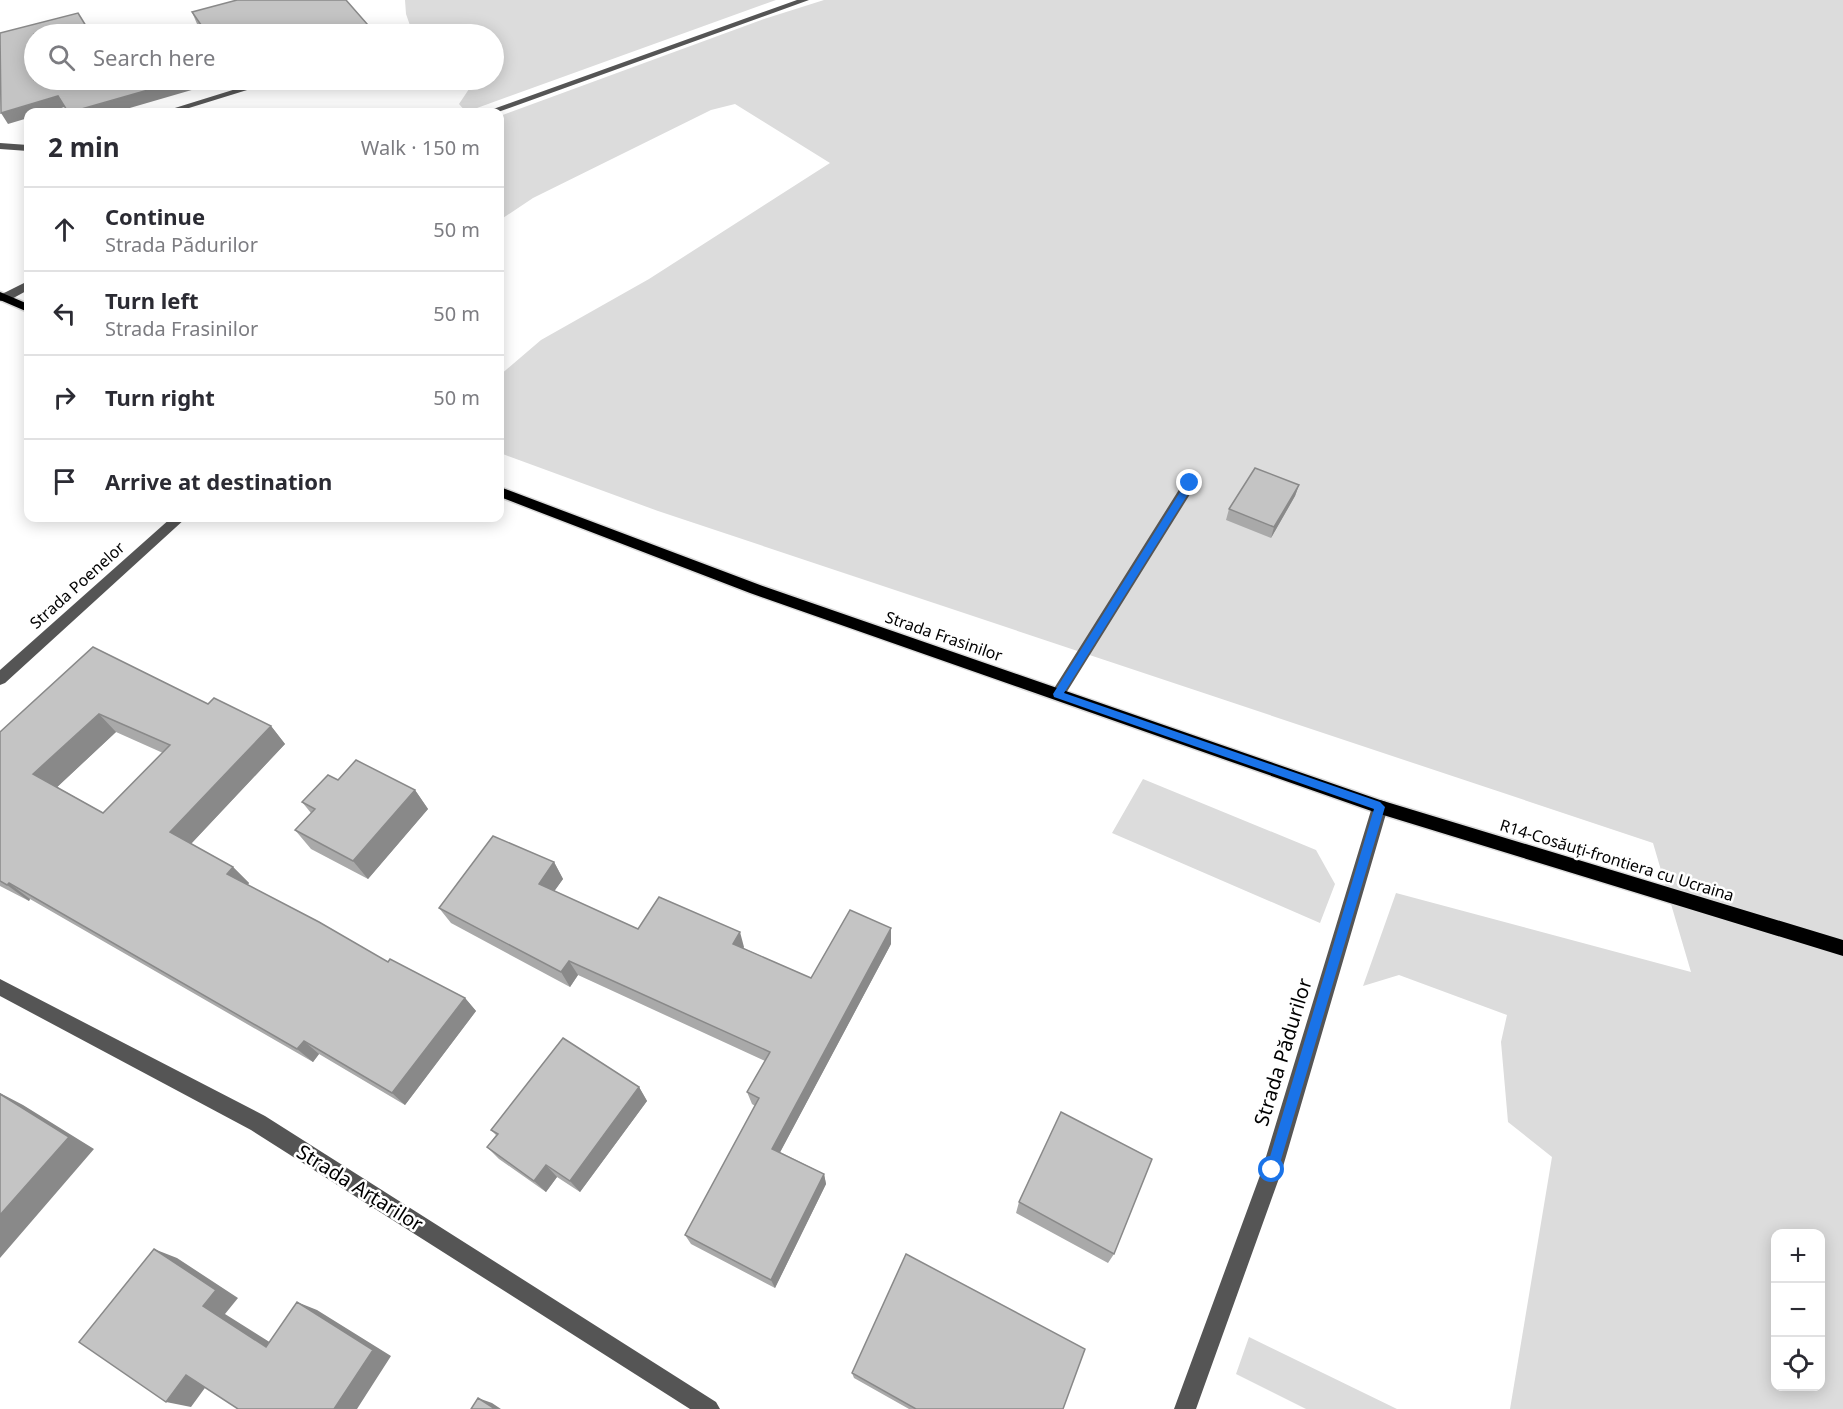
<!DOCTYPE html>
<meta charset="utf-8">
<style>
body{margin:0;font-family:"Noto Sans",sans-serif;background:#f2f2f3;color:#2b2b33}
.controls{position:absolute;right:18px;bottom:18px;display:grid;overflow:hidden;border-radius:12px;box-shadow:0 3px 15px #0003}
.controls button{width:54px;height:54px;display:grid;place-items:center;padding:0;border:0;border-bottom:2px solid #e1e1e2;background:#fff;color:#2b2b33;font:30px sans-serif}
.stop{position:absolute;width:18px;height:18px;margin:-14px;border:4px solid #1a73e8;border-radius:50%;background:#fff}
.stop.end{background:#1a73e8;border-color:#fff;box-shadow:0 2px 6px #0008}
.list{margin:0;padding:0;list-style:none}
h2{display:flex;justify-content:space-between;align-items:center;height:78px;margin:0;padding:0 24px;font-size:26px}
h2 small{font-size:20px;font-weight:400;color:#7c7c81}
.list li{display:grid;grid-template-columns:39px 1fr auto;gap:18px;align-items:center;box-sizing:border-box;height:84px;padding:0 24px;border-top:2px solid #e1e1e2}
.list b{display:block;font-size:22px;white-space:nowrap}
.list p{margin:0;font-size:20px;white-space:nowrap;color:#7c7c81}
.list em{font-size:20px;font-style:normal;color:#7c7c81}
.icon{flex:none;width:33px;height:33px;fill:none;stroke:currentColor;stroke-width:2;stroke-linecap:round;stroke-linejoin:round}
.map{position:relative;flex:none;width:1843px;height:1409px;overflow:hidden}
.search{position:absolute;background:#fff;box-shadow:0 3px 15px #0003;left:24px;top:24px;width:480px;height:66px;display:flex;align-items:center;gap:15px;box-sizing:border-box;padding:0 21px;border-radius:33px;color:#7c7c81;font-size:22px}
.panel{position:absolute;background:#fff;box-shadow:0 3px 15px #0003;left:24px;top:108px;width:480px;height:414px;border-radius:12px}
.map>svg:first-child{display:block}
.green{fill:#dcdcdc;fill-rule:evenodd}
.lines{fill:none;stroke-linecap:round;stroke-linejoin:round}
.major-casing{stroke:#dbdbdb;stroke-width:3}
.minor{fill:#555;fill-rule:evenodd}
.major{fill:#000;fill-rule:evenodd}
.wall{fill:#a9a9a9;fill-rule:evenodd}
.shaded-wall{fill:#898989}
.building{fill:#c4c4c4;stroke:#898989;stroke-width:1.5;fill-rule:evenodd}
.route{fill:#1a73e8}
.labels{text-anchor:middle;stroke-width:5;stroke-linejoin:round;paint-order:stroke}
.street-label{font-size:16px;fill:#000;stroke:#fff}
.near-street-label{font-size:20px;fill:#000;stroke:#fff}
</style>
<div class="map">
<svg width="1843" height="1409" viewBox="0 0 1843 1409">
<rect width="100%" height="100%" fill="#fff"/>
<path class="green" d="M 405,0 L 776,0 L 466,112 L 459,104 L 475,80 L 494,80 L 494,34 L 413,34 L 406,14 Z
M 824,0 L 1843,0 L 1843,1409 L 1510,1409 L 1552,1157 L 1508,1122 L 1501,1042 L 1507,1015 L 1399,975 L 1363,986 L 1396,893 L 1691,972 L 1653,843 L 658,511 L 500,453 L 500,375 L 541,340 L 649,279 L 830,163 L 735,104 L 711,110 L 533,198 L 500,220 L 500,116 L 764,19 ZM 1776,1234 L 1820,1234 L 1820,1386 L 1776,1386 Z
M 1143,779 L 1316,850 L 1335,884 L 1320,923 L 1112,833 Z
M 1249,1337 L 1397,1409 L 1306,1409 L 1236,1374 Z"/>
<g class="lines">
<g class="major-casing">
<path id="major" d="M 0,292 L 28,304 L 28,312 L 0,300 Z
M 500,487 L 760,585 L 1380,800 L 1843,940 L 1843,956 L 1380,814 L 750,593 L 500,497 Z"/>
</g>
<path class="minor" d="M 797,0 L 809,0 L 498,112 L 485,112 Z
M 265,80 L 279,80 L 176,112 L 162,112 Z
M 0,143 L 28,145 L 28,151 L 0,149 Z
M 24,283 L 28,283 L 28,290 L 8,301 L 0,301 L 0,295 Z
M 1190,478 L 1197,483 L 1063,698 L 1053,698 L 1051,694 L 1053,690 L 1185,480 Z
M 171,518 L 186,518 L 5,683 L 0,685 L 0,670 Z
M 1380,800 L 1386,802 L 1388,807 L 1282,1170 L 1196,1409 L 1174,1409 L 1262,1170 L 1372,807 L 1374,802 Z
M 0,979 L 265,1116 L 716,1402 L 720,1409 L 690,1409 L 251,1130 L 0,996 Z"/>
<use href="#major" class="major"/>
</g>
<path class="wall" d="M 192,12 L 368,25 L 371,34 L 184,34 L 202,30 L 197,24 Z
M 1299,485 L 1295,496 L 1271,538 L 1226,520 L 1229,509 Z
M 93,647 L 208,704 L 271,726 L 285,744 L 191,844 L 233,867 L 249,883 L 248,885 L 388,962 L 465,998 L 476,1011 L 405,1105 L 319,1054 L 313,1062 L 30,899 L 29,901 L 0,886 L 0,732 ZM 116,732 L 163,753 L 103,813 L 57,787 Z
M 338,780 L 415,790 L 428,809 L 368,879 L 311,849 L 295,830 L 311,813 L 302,802 Z
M 554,862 L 563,879 L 554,891 L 638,929 L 744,947 L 743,948 L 811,978 L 891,944 L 780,1152 L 824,1174 L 826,1184 L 775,1288 L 691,1244 L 685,1235 L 755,1106 L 752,1104 L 747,1092 L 765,1061 L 578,975 L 570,987 L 451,923 L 439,908 Z
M 639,1087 L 647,1101 L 580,1192 L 557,1177 L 546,1192 L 499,1159 L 487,1147 L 496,1135 L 491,1130 Z
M 1019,1202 L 1114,1254 L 1108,1263 L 1016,1213 Z
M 852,1373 L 1063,1409 L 909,1409 L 854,1378 Z"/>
<path class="shaded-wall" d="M 368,25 L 371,34 L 334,34 Z
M 183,80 L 226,80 L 116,112 L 71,112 Z
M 58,96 L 65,107 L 47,112 L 28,112 L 28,118 L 8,124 L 1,113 Z
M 1299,485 L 1295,496 L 1271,538 L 1274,527 Z
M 99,714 L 116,732 L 53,791 L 33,774 Z
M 271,726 L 285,744 L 187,848 L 170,832 Z
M 415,790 L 428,809 L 368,879 L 353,861 Z
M 554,862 L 563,879 L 548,900 L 539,884 Z
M 233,867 L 249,883 L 243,890 L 227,874 Z
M 9,883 L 30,899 L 29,901 L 7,885 Z
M 891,928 L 891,944 L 776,1160 L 772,1149 Z
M 740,932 L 744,947 L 737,959 L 733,944 Z
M 569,961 L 578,975 L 570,987 L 561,972 Z
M 465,998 L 476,1011 L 405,1105 L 392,1093 Z
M 304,1041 L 319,1054 L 313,1062 L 297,1049 Z
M 639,1087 L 647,1101 L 580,1192 L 570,1181 Z
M 0,1093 L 23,1105 L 94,1149 L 0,1258 Z
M 546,1165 L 557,1177 L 546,1192 L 534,1181 Z
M 824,1174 L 826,1184 L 775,1288 L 771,1280 Z
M 154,1249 L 177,1258 L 238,1298 L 225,1314 L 287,1353 L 266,1347 L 203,1306 Z
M 297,1302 L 317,1310 L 391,1356 L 357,1409 L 334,1409 Z
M 186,1375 L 210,1381 L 191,1407 L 166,1402 Z
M 478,1398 L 492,1403 L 501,1409 L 495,1409 Z"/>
<path class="building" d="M 237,0 L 346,0 L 368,25 L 334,34 L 184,34 L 204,29 L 192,12 Z
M 78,13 L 91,34 L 34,34 L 34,80 L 183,80 L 71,112 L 68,112 L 58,96 L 1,113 L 0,33 Z
M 1255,468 L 1299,485 L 1274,527 L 1229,509 Z
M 93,647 L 208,704 L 214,698 L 271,726 L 170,832 L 233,867 L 227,874 L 319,922 L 388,962 L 390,959 L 465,998 L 392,1093 L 304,1041 L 297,1049 L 9,883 L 7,885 L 0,881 L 0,732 ZM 99,714 L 170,745 L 103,813 L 33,774 Z
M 356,760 L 415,790 L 353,861 L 295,830 L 315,809 L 302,802 L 328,775 L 338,780 Z
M 493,836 L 554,862 L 539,884 L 638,929 L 659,897 L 740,932 L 733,944 L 811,978 L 850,910 L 891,928 L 772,1149 L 824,1174 L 771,1280 L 685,1235 L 759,1098 L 747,1092 L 770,1052 L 569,961 L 561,972 L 439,908 Z
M 563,1038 L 639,1087 L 570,1181 L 546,1165 L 534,1181 L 487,1147 L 498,1134 L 491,1130 Z
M 0,1094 L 69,1137 L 0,1215 Z
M 1061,1112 L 1152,1159 L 1114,1254 L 1019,1202 Z
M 154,1249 L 216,1290 L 203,1306 L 266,1347 L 297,1302 L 373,1350 L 334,1409 L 238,1409 L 186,1375 L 166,1402 L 79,1342 Z
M 906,1254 L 1085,1349 L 1063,1409 L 916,1409 L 852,1373 Z
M 478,1398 L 495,1409 L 471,1409 Z"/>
<path class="route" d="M 1190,480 L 1194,483 L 1193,486 L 1064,693 L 1380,802 L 1385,807 L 1278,1170 L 1276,1174 L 1272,1176 L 1267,1174 L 1266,1170 L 1374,809 L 1054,697 L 1053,694 L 1187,481 Z"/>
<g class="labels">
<g class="street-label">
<text transform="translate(77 585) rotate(-42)" y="6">Strada Poenelor</text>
<text transform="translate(944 636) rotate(19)" y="6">Strada Frasinilor</text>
<text transform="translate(1617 860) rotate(17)" y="6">R14-Cosăuți-frontiera cu Ucraina</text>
</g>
<g class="near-street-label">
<text transform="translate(1283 1052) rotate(-73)" y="7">Strada Pădurilor</text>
<text transform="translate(360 1188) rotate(32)" y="7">Strada Arțarilor</text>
</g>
</g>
</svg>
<div class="controls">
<button>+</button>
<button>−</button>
<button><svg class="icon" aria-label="locate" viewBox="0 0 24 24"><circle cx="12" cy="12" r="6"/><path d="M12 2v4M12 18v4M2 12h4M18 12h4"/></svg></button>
</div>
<div class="stop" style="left:1272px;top:1170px"></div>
<div class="stop end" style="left:1190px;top:483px"></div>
<div class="search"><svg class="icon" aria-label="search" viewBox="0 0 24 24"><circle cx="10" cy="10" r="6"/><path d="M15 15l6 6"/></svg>Search here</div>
<section class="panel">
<h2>2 min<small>Walk · 150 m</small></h2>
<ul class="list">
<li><svg class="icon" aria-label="ahead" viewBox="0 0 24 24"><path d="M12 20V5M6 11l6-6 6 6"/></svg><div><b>Continue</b><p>Strada Pădurilor</p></div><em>50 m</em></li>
<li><svg class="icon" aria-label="left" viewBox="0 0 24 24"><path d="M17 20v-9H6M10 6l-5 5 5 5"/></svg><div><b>Turn left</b><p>Strada Frasinilor</p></div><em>50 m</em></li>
<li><svg class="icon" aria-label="right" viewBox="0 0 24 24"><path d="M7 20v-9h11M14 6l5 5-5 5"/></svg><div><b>Turn right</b></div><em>50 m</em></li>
<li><svg class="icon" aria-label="arrive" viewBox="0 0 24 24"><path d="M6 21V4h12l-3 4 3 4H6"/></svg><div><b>Arrive at destination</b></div></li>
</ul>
</section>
</div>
